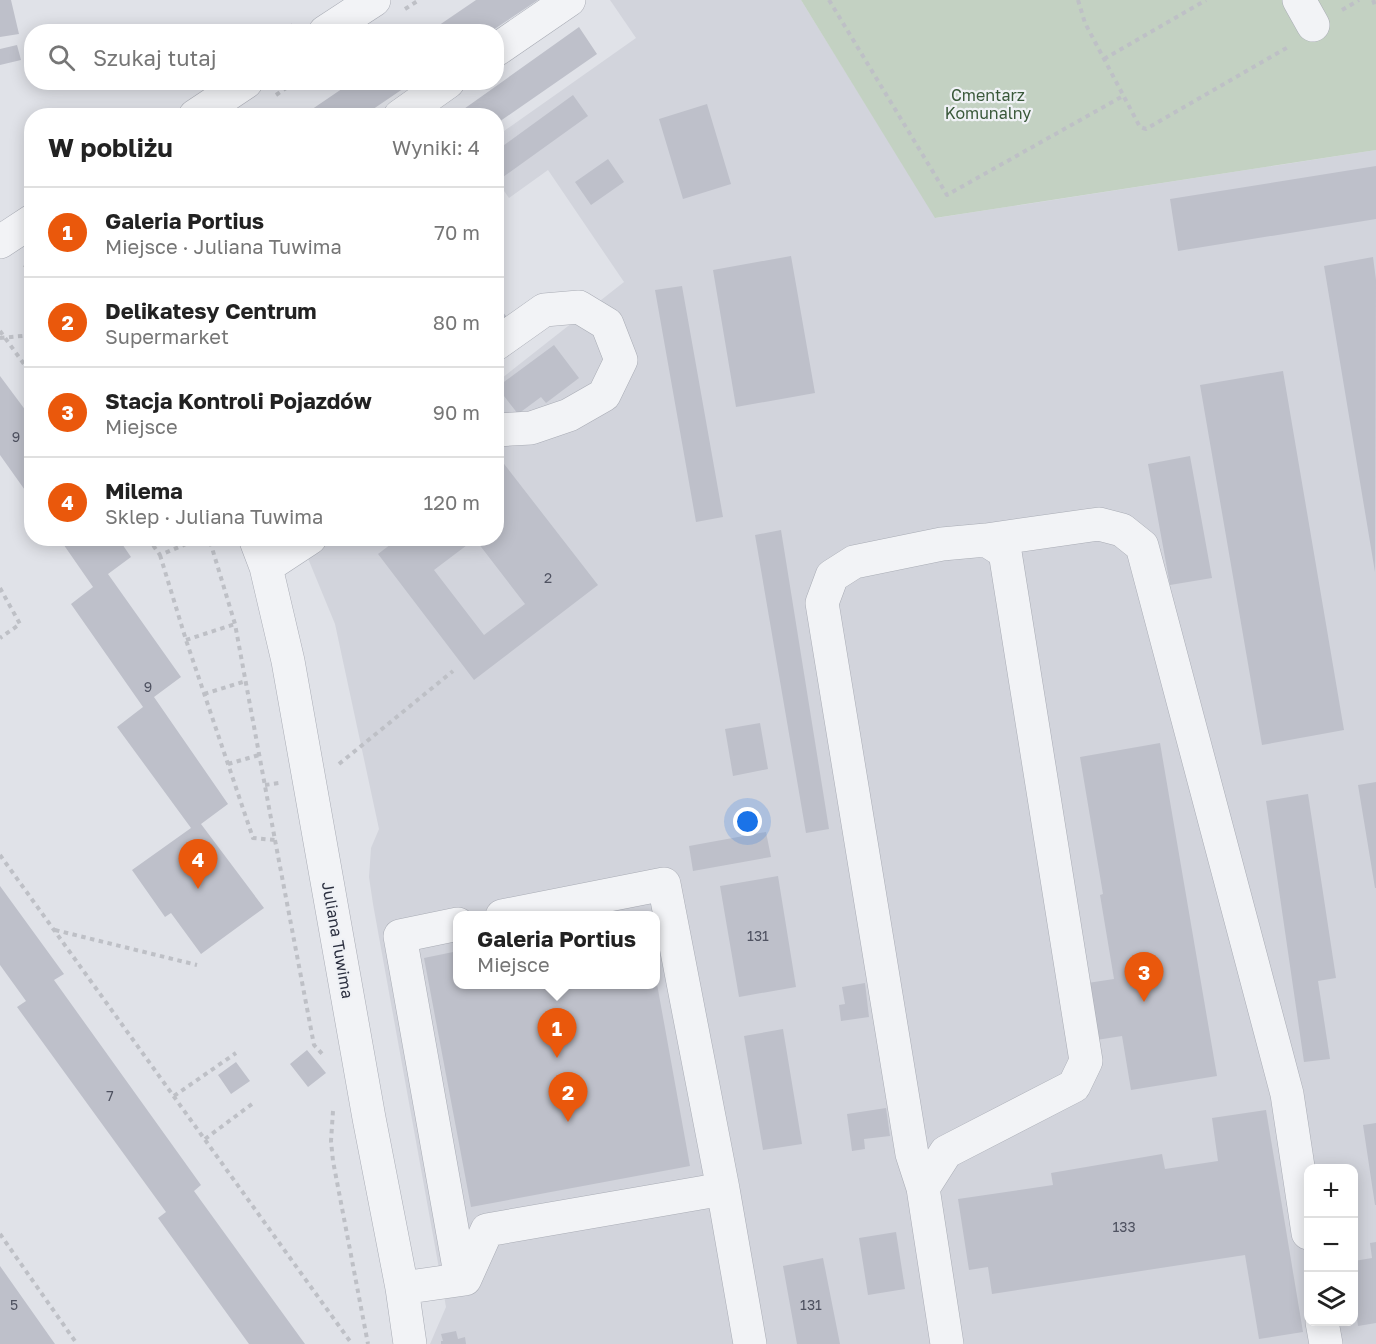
<!DOCTYPE html>
<html lang="pl">
<meta charset="utf-8">
<style>
body{margin:0;font-family:"Golos Text",sans-serif;background:#f6f6f6;color:#222}
.controls{position:absolute;right:18px;bottom:18px;display:grid;overflow:hidden;border-radius:12px;box-shadow:0 3px 15px #0003}
.controls button{width:54px;height:54px;display:grid;place-items:center;padding:0;border:0;border-bottom:2px solid #e0e0e0;background:#fff;color:#222;font:30px sans-serif}
.you{position:absolute;left:748px;top:822px;width:21px;height:21px;margin:-15px;border:4px solid #fff;border-radius:50%;background:#1a73e8;box-shadow:0 0 0 9px #1a73e833}
.badge{display:grid;place-items:center;width:39px;height:39px;border-radius:50%;background:#ea580c;color:#fff;font-size:20px;font-weight:700}
.pin{position:absolute;translate:-50% -50px;filter:drop-shadow(0 2px 3px #0008)}
.pin::after{content:'';position:absolute;top:32px;width:21px;height:18px;background:inherit;clip-path:polygon(0 0,100% 0,50% 100%)}
.popup{position:absolute;left:453px;top:911px;width:207px;height:78px;box-sizing:border-box;display:grid;place-content:center;border-radius:12px;background:#fff;filter:drop-shadow(0 2px 4px #0005);font-size:20px;white-space:nowrap;color:#767676}
.popup b{font-size:22px;color:#222}
.popup::after{content:'';position:absolute;left:50%;top:100%;margin-left:-12px;border:12px solid transparent;border-top-color:#fff}
.list{margin:0;padding:0;list-style:none}
h2{display:flex;justify-content:space-between;align-items:center;height:78px;margin:0;padding:0 24px;font-size:26px}
h2 small{font-size:20px;font-weight:400;color:#767676}
.list li{display:grid;grid-template-columns:39px 1fr auto;gap:18px;align-items:center;box-sizing:border-box;height:90px;padding:0 24px;border-top:2px solid #e0e0e0}
.list b{display:block;font-size:22px;white-space:nowrap}
.list p{margin:0;font-size:20px;white-space:nowrap;color:#767676}
.list em{font-size:20px;font-style:normal;color:#767676}
.icon{flex:none;width:33px;height:33px;fill:none;stroke:currentColor;stroke-width:2;stroke-linecap:round;stroke-linejoin:round}
.map{position:relative;flex:none;width:1376px;height:1344px;overflow:hidden}
.search{position:absolute;background:#fff;box-shadow:0 3px 15px #0003;left:24px;top:24px;width:480px;height:66px;display:flex;align-items:center;gap:15px;box-sizing:border-box;padding:0 21px;border-radius:24px;color:#767676;font-size:22px}
.panel{position:absolute;background:#fff;box-shadow:0 3px 15px #0003;left:24px;top:108px;width:480px;height:438px;border-radius:24px}
.map>svg:first-child{display:block}
.built{fill:#d2d4dc;fill-rule:evenodd}
.green{fill:#c3d1c2}
.building{fill:#bec0ca;fill-rule:evenodd}
.lines{fill:none;stroke-linecap:round;stroke-linejoin:round}
.minor-casing{stroke:#a9acb5;stroke-width:34}
.path{stroke:#bec0c6;stroke-width:4;stroke-dasharray:4.5 4.5;stroke-linecap:butt}
.minor{stroke:#f2f3f6;stroke-width:33}
.labels{text-anchor:middle;stroke-width:4.5;stroke-linejoin:round;paint-order:stroke}
.number-label{font-size:14px;fill:#4f5261}
.park-label{font-size:16px;fill:#395839;stroke:#eff1f5}
.street-label{font-size:16px;fill:#2a2e3e;stroke:#eff1f5}
</style>
<div class="map">
<svg width="1376" height="1344" viewBox="0 0 1376 1344">
<rect width="100%" height="100%" fill="#e0e2e8"/>
<path class="built" d="M 610,0 L 801,0 L 936,218 L 1376,150 L 1376,1344 L 430,1344 L 446,1307 L 373,904 L 369,877 L 371,848 L 379,829 L 335,624 L 300,539 L 496,538 L 497,382 L 624,282 L 548,170 L 509,198 L 497,181 L 497,136 L 636,38 ZM 458,916 L 656,916 L 656,984 L 458,984 ZM 1308,1168 L 1354,1168 L 1354,1322 L 1308,1322 Z"/>
<path class="green" d="M 801,0 L 1376,0 L 1376,150 L 935,218 Z"/>
<path class="building" d="M 0,0 L 11,0 L 19,34 L 0,37 Z
M 476,0 L 538,0 L 490,32 L 429,32 Z
M 579,27 L 597,54 L 496,124 L 496,116 L 454,116 Z
M 17,45 L 21,60 L 0,65 L 0,49 Z
M 352,82 L 413,82 L 363,116 L 302,116 Z
M 573,95 L 588,116 L 496,182 L 496,151 Z
M 707,104 L 731,184 L 683,199 L 659,119 Z
M 608,159 L 624,182 L 591,205 L 575,182 Z
M 1376,166 L 1376,219 L 1178,251 L 1170,199 Z
M 791,256 L 815,393 L 736,407 L 713,270 Z
M 1373,257 L 1376,280 L 1375,572 L 1324,266 Z
M 682,286 L 723,517 L 696,522 L 655,290 Z
M 496,303 L 509,320 L 496,329 Z
M 554,345 L 579,378 L 546,403 L 541,397 L 518,414 L 497,387 Z
M 1283,371 L 1344,730 L 1262,745 L 1200,385 Z
M 0,376 L 32,419 L 32,500 L 0,455 Z
M 1190,456 L 1212,578 L 1170,585 L 1148,464 Z
M 501,460 L 598,585 L 474,680 L 378,554 L 399,538 L 496,538 L 496,463 ZM 475,539 L 525,604 L 484,635 L 434,570 Z
M 781,530 L 829,829 L 806,833 L 755,535 Z
M 59,538 L 118,538 L 131,557 L 108,574 L 181,677 L 154,697 L 228,804 L 201,824 L 264,908 L 201,954 L 171,913 L 165,917 L 132,870 L 191,828 L 117,727 L 143,707 L 71,604 L 93,587 Z
M 760,723 L 768,769 L 733,776 L 725,729 Z
M 1160,743 L 1217,1076 L 1131,1090 L 1122,1036 L 1090,1041 L 1081,984 L 1114,979 L 1100,895 L 1103,894 L 1080,757 Z
M 1376,782 L 1376,888 L 1375,888 L 1358,785 Z
M 1308,794 L 1336,978 L 1318,981 L 1330,1059 L 1304,1062 L 1266,801 Z
M 766,832 L 771,857 L 693,871 L 689,846 Z
M 778,876 L 796,987 L 739,997 L 720,886 Z
M 0,886 L 64,974 L 54,980 L 201,1185 L 194,1191 L 305,1344 L 249,1344 L 158,1218 L 166,1212 L 17,1007 L 26,1001 L 0,965 Z
M 458,951 L 458,984 L 657,984 L 690,1166 L 471,1207 L 424,958 Z
M 865,983 L 869,1017 L 841,1021 L 839,1005 L 845,1004 L 842,987 Z
M 783,1029 L 802,1144 L 763,1150 L 744,1036 Z
M 307,1050 L 326,1073 L 308,1087 L 290,1064 Z
M 236,1062 L 250,1081 L 231,1094 L 218,1075 Z
M 886,1108 L 890,1136 L 864,1139 L 865,1149 L 852,1151 L 847,1114 Z
M 1266,1110 L 1303,1332 L 1259,1339 L 1245,1255 L 992,1294 L 988,1267 L 969,1270 L 958,1199 L 1053,1185 L 1051,1173 L 1162,1154 L 1165,1169 L 1218,1161 L 1212,1118 Z
M 1376,1123 L 1376,1205 L 1375,1205 L 1363,1125 Z
M 896,1232 L 905,1289 L 868,1295 L 859,1238 Z
M 1376,1242 L 1376,1323 L 1358,1326 L 1354,1297 L 1354,1261 L 1372,1258 L 1370,1243 Z
M 823,1258 L 840,1344 L 797,1344 L 783,1266 Z
M 0,1266 L 55,1344 L 0,1344 Z
M 456,1331 L 458,1339 L 465,1337 L 466,1344 L 441,1344 L 441,1341 L 443,1341 L 441,1334 Z"/>
<g class="lines">
<g class="minor-casing">
<path id="minor" d="M 1299,0 L 1313,25
M 325,32 L 374,0
M 496,50 L 569,0
M 195,116 L 246,82
M 400,116 L 448,82
M 0,242 L 32,221
M 496,344 L 544,310 L 579,307 L 607,324 L 621,360 L 604,395 L 569,415 L 531,428 L 496,430
M 255,538 L 266,567 L 288,661 L 369,1118 L 402,1288 L 410,1344
M 986,540 L 1099,524 L 1122,530 L 1142,546 L 1287,1094 L 1308,1233
M 266,567 L 310,538
M 502,916 L 664,884 L 723,1189
M 458,924 L 400,936 L 461,1279
M 923,1188 L 946,1152 L 1074,1086 L 1086,1061 L 1005,552 L 986,540 L 942,544 L 854,562 L 832,576 L 822,603 L 912,1154 L 923,1188 L 947,1344
M 402,1288 L 465,1279 L 487,1230 L 723,1189 L 750,1344
M 1322,1322 L 1326,1344"/>
</g>
<path class="path" d="M 829,0 L 947,195 L 1123,96
M 1078,0 L 1085,23 L 1140,127 L 1146,129 L 1290,46
M 1373,0 L 1376,8
M 405,9 L 419,0
M 1342,10 L 1359,0
M 284,32 L 293,25
M 1104,59 L 1206,0
M 276,95 L 295,82
M 24,265 L 32,269
M 0,331 L 32,375
M 0,338 L 32,335
M 148,538 L 160,555 L 200,538
M 160,555 L 186,640 L 253,838 L 275,840 L 235,624 L 209,538
M 0,588 L 20,624 L 0,638
M 186,640 L 235,624
M 204,694 L 246,681
M 228,764 L 259,755
M 339,764 L 453,671
M 265,785 L 279,783
M 275,840 L 314,1045 L 325,1057
M 0,855 L 352,1344
M 55,930 L 197,965
M 174,1096 L 236,1053
M 333,1111 L 331,1141 L 333,1161 L 368,1344
M 205,1139 L 252,1104
M 0,1234 L 77,1344"/>
<use href="#minor" class="minor"/>
</g>
<g class="labels">
<g class="number-label">
<text x="16" y="442">9</text>
<text x="548" y="583">2</text>
<text x="148" y="692">9</text>
<text x="758" y="941">131</text>
<text x="110" y="1101">7</text>
<text x="1124" y="1232">133</text>
<text x="14" y="1310">5</text>
<text x="811" y="1310">131</text>
</g>
<g class="park-label">
<text x="988" y="101">Cmentarz<tspan x="988" dy="18">Komunalny</tspan></text>
</g>
<g class="street-label">
<text transform="translate(338 940) rotate(80)" y="6">Juliana Tuwima</text>
</g>
</g>
</svg>
<div class="controls">
<button>+</button>
<button>−</button>
<button><svg class="icon" aria-label="layers" viewBox="0 0 24 24"><path d="M12 4l9 5-9 5-9-5zM3 14l9 5 9-5"/></svg></button>
</div>
<div class="you"></div>
<div class="pin badge" style="left:557px;top:1058px">1</div>
<div class="popup"><b>Galeria Portius</b>Miejsce</div>
<div class="pin badge" style="left:568px;top:1122px">2</div>
<div class="pin badge" style="left:1144px;top:1002px">3</div>
<div class="pin badge" style="left:198px;top:889px">4</div>
<div class="search"><svg class="icon" aria-label="search" viewBox="0 0 24 24"><circle cx="10" cy="10" r="6"/><path d="M15 15l6 6"/></svg>Szukaj tutaj</div>
<section class="panel">
<h2>W pobliżu<small>Wyniki: 4</small></h2>
<ul class="list">
<li><span class="badge">1</span><div><b>Galeria Portius</b><p>Miejsce · Juliana Tuwima</p></div><em>70 m</em></li>
<li><span class="badge">2</span><div><b>Delikatesy Centrum</b><p>Supermarket</p></div><em>80 m</em></li>
<li><span class="badge">3</span><div><b>Stacja Kontroli Pojazdów</b><p>Miejsce</p></div><em>90 m</em></li>
<li><span class="badge">4</span><div><b>Milema</b><p>Sklep · Juliana Tuwima</p></div><em>120 m</em></li>
</ul>
</section>
</div>
